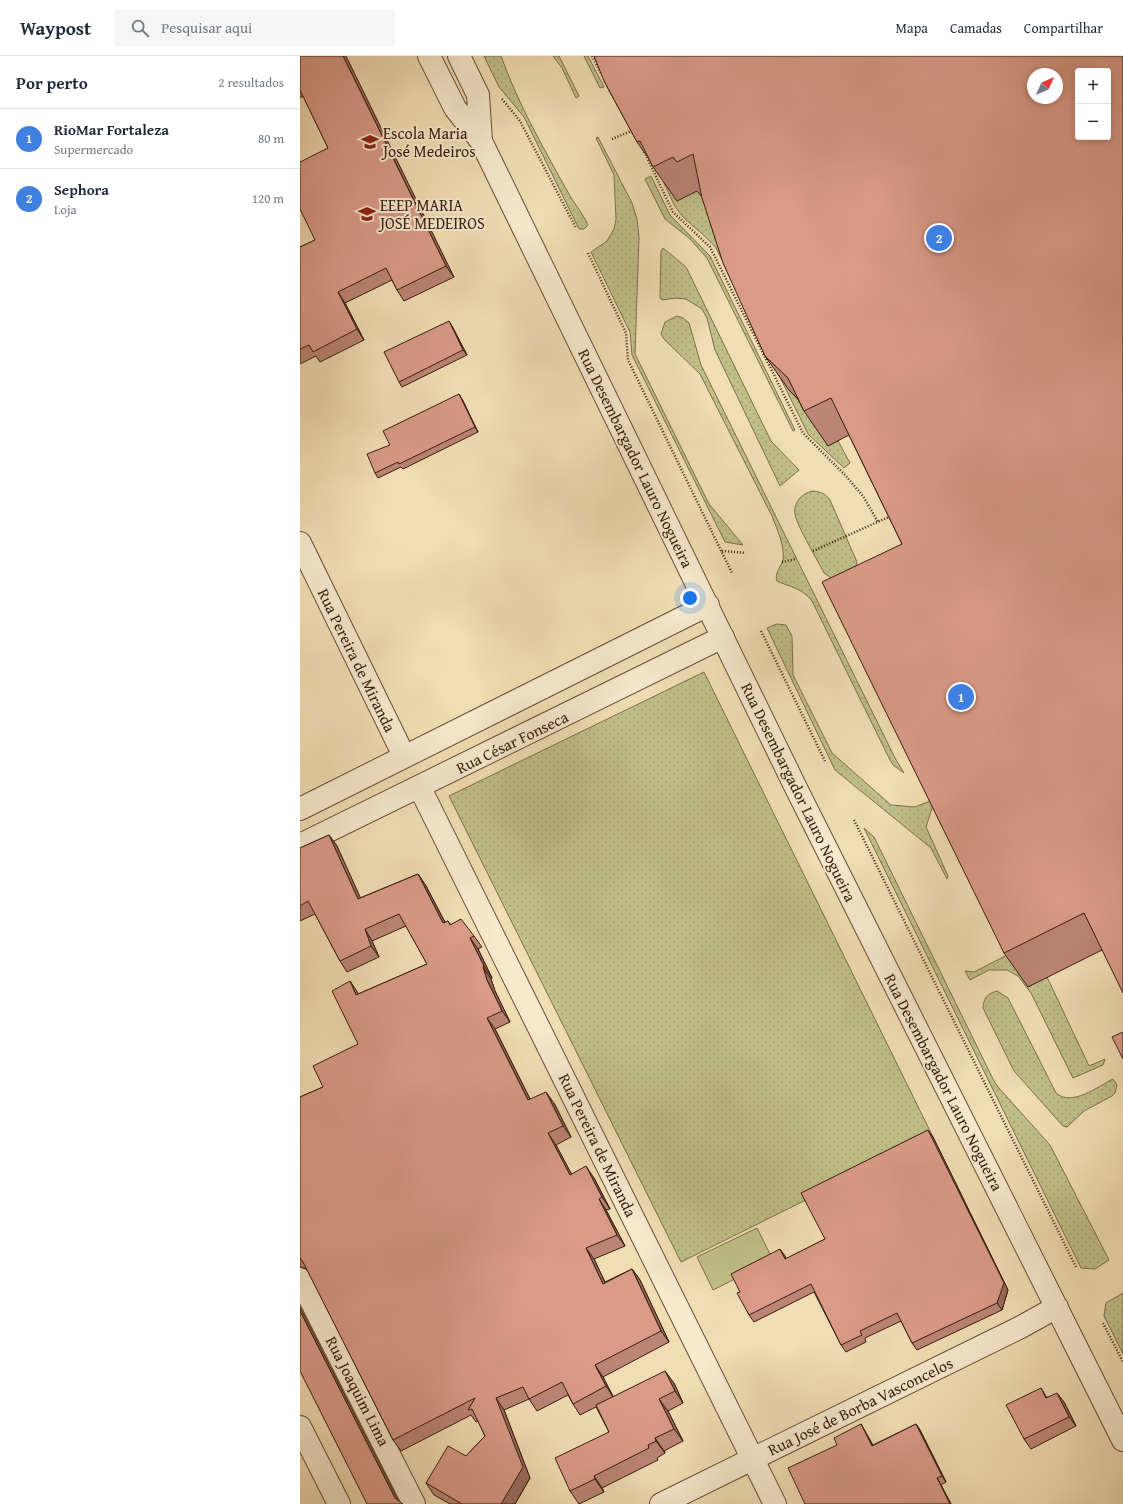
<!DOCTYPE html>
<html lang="pt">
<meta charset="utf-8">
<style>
body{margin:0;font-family:"Gentium Book Plus",serif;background:#f6f6f7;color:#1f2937}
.controls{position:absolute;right:12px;top:12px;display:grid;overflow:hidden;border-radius:4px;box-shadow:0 2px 6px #0003}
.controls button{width:36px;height:36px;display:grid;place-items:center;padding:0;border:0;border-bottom:1px solid #e0e1e3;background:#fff;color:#1f2937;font:20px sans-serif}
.compass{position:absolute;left:727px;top:12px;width:36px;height:36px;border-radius:50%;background:#fff;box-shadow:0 2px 6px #0003;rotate:46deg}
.you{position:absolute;left:390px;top:542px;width:14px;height:14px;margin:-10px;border:3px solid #fff;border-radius:50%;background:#1a73e8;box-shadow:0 0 0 6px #1a73e833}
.badge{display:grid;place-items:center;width:26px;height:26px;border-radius:50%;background:#db2777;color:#fff;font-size:13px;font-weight:700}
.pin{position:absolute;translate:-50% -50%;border:2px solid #fff;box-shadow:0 1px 4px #0006}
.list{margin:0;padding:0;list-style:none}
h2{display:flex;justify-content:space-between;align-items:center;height:52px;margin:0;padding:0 16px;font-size:17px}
h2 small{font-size:13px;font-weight:400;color:#747a83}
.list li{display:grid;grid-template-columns:26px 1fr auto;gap:12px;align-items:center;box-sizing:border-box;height:60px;padding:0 16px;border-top:1px solid #e0e1e3}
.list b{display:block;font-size:15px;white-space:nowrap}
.list p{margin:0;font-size:13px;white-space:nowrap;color:#747a83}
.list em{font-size:13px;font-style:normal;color:#747a83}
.icon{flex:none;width:22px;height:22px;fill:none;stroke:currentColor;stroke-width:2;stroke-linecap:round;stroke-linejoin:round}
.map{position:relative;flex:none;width:823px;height:1448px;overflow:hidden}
header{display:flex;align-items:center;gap:24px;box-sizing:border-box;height:56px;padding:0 20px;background:#fff;border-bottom:1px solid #e0e1e3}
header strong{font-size:19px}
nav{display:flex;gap:22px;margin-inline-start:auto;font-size:14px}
.search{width:280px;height:36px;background:#f6f6f7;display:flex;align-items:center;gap:10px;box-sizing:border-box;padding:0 14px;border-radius:4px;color:#747a83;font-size:15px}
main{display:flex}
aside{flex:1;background:#fff}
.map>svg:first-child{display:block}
.grass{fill:url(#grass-dots);stroke:#7c6e4b}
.green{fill:#c0bf88;stroke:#7c6e4b}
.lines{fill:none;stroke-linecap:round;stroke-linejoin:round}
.minor-casing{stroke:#664d37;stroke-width:24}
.path{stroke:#381d0e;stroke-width:2.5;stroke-dasharray:1 2;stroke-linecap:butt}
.minor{stroke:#f6e9ce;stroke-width:22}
.wall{fill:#bb8475;stroke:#381d0e}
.shaded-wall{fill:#986c5f;stroke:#381d0e}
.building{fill:#d99a88;stroke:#381d0e;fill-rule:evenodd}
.labels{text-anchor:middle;stroke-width:4;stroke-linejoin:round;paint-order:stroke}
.poi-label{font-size:16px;fill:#381d0e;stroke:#f6e9ce;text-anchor:start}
.street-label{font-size:16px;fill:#381d0e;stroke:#f6e9ce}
</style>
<header>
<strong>Waypost</strong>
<div class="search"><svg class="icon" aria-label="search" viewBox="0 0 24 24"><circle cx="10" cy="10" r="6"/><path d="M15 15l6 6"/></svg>Pesquisar aqui</div>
<nav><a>Mapa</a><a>Camadas</a><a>Compartilhar</a></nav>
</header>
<main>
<aside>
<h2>Por perto<small>2 resultados</small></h2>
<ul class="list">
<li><span class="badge" style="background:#3f7fe0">1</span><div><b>RioMar Fortaleza</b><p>Supermercado</p></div><em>80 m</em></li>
<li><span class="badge" style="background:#3f7fe0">2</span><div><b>Sephora</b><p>Loja</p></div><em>120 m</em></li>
</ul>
</aside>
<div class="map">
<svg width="823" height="1448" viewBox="0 0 823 1448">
<defs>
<pattern id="grass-dots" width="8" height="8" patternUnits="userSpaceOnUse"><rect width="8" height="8" fill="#c0bf88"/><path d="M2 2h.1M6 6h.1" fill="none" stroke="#a6a474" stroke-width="1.8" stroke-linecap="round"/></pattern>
</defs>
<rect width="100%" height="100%" fill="#f1ddb3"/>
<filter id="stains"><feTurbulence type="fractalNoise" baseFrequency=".005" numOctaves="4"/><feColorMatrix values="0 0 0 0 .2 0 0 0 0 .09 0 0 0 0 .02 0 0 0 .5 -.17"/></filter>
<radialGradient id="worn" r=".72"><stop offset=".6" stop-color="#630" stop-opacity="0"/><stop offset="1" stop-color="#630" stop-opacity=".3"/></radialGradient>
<path class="grass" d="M 184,0 L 201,0 C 218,48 245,95 270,140 C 276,150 283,158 288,169 L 284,173 L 279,173 L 224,61 L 199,31 Z
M 253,0 L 259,0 L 279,40 L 276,42 L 262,12 Z
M 284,0 L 288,0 L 304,31 L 300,32 Z
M 298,81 L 332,147 L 337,163 L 339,181 L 335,298 L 409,448 L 443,489 L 425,486 L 332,299 L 330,276 L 291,196 L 307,185 L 314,173 L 316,163 L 314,119 L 296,82 Z
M 351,120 L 370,159 L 410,200 L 495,374 L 493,375 L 407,202 L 389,182 L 365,163 L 345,123 Z
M 361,121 L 397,135 L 419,131 L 489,334 L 502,348 L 528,389 L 538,385 L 550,407 L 544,412 L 508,378 L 416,192 C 406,180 395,172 384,162 C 373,151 368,134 361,121 Z
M 363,192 L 386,211 L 471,385 L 499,414 L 480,430 L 415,294 L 407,262 L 402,253 L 386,243 L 376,242 L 362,244 L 360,242 L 361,195 Z
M 377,260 L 383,262 L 389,267 L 401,309 L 595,702 L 604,717 L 593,709 L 590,704 L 512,545 C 502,532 490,531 477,525 C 474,518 481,511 483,504 C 485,489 477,474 472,460 L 400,318 L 364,283 L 361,278 L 365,266 Z
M 512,435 C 521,436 525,437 530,444 L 557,506 L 554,515 L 533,523 L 524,517 C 518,505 496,468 495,458 C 493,446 502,438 512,435 Z
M 477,568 L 486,569 L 492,580 L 493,619 L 532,697 L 591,749 L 615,751 L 635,743 L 626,771 L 648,820 L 647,823 L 631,792 L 535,714 L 467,572 Z
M 404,616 L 633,1081 L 381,1206 L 149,740 Z
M 564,772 L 574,781 L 693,1023 L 698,1031 L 750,1089 L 809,1204 L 795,1213 L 781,1212 Z
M 711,897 L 747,921 L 789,1010 L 805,1003 L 803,1009 L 773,1022 L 731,937 L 718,920 L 707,914 L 689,914 L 670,924 L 665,915 L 674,916 Z
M 697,935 L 708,942 L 756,1037 C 772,1051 797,1031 813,1023 L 817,1029 L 815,1037 L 812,1040 L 784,1055 L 767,1071 L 763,1070 L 714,1015 L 683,952 C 684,941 687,938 697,935 Z
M 823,1237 L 823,1298 L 804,1260 L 806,1247 Z"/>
<path class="green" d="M 457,1172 L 473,1204 L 413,1234 L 397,1201 Z"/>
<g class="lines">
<g class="minor-casing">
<path id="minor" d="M 129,0 L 155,52 L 181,85 L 495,730 L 823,1384
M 159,0 L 178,39 L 181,85
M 0,487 L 104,700
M 120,732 L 475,1448
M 0,753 L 408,549
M 0,789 L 423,581
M 0,1223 L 114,1448
M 0,1371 L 39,1448
M 361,1448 L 721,1271 L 757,1251"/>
</g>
<path class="path" d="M 292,0 L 302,19
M 202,43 L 220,65 L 276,172
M 312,83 L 334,74
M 343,93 L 373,156 L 410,191 L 503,377 L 545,419 L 563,440 L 578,466
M 288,197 L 326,277 L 328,304 L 432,517
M 422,495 L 446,497
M 513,495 L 591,460
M 482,506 L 496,503
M 461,575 L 525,705
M 554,764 L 776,1211
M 803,1267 L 823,1306"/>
<use href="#minor" class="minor"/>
</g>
<path class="wall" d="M 0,0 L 154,221 L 104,245 L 97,234 L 92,224 L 45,247 L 64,284 L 20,306 L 16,300 L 0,308 L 0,191 L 15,184 L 28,92 L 3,40 L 0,42 Z
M 823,0 L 802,894 L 728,931 L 704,897 L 602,488 L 549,379 L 528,390 L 504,355 L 498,343 L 489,334 L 465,300 L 402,139 L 401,140 L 397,135 L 377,145 L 353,111 L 349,103 L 337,86 L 304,25 Z
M 152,270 L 167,299 L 102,331 L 99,326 Z
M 162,343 L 178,376 L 103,413 L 101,411 L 78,422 L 75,417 L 90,389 Z
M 29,779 L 37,790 L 60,842 L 118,818 L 126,830 L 145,866 L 148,865 L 150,868 L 174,880 L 182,891 L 178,893 L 192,922 L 191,923 L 195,935 L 210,966 L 195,973 L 230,1043 L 254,1047 L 271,1081 L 256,1089 L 271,1118 L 294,1122 L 310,1153 L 306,1154 L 325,1190 L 294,1203 L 305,1226 L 332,1213 L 340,1224 L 369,1286 L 303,1321 L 313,1341 L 374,1327 L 383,1347 L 368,1355 L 383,1385 L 364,1395 L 365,1397 L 357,1402 L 358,1404 L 302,1432 L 304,1436 L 279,1448 L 270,1435 L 309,1376 L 296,1351 L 280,1359 L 273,1348 L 268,1339 L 237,1355 L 229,1343 L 204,1354 L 230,1422 L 215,1448 L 150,1448 L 134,1439 L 126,1427 L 166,1400 L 185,1380 L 178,1365 L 176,1366 L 171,1359 L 101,1395 L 93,1384 L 7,1213 L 0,1211 L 0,1041 L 23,1031 L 58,988 L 50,925 L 58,938 L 127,908 L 106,870 L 72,885 L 79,901 L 47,916 L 40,905 L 15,858 L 0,865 L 0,792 Z
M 633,1081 L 708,1234 L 702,1254 L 617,1294 L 612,1287 L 601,1265 L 565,1282 L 566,1286 L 546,1296 L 541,1289 L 514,1236 L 454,1266 L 449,1259 L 440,1236 L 480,1193 L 486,1203 L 525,1183 Z
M 747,1341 L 764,1346 L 776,1370 L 731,1393 L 724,1383 Z
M 561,1368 L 573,1389 L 616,1368 L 620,1374 L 646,1426 L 641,1429 L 651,1448 L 505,1448 L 537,1389 Z"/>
<path class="shaded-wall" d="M 43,0 L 46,0 L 154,221 L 146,210 Z
M 38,236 L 45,247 L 64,284 L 57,273 Z
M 149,265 L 152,270 L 167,299 L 163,294 Z
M 159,338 L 162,343 L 178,376 L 175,371 Z
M 29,779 L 37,790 L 66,854 L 58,843 Z
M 118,818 L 126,830 L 151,878 L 143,867 Z
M 65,873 L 72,885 L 79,901 L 71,890 Z
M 170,882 L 178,893 L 192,922 L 184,910 Z
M 183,911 L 191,923 L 195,935 L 210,966 L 202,955 L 187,924 Z
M 50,925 L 58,937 L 64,950 L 56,939 Z
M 187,962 L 195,973 L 236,1055 L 228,1044 Z
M 246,1036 L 254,1047 L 271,1081 L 263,1070 Z
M 628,1074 L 633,1081 L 708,1234 L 702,1254 L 697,1247 Z
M 248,1077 L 256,1089 L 278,1130 L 270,1119 Z
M 286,1110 L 294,1122 L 310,1153 L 302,1141 Z
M 299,1143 L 306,1154 L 325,1190 L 317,1179 Z
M 286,1192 L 294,1203 L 311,1239 L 303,1228 Z
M 480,1193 L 485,1200 L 489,1210 L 485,1203 Z
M 332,1213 L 340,1224 L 369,1286 L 361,1275 Z
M 0,1251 L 100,1448 L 95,1442 L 0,1255 Z
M 295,1309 L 303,1321 L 314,1342 L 306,1330 Z
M 365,1315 L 374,1327 L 383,1347 L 375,1335 Z
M 741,1332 L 747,1342 L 746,1342 Z
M 757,1337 L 764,1346 L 776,1370 L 769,1361 Z
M 196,1342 L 204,1354 L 230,1422 L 215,1448 L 201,1448 Z
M 359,1343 L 368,1355 L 383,1385 L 374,1373 Z
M 561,1368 L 565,1375 L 576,1396 L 572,1390 Z
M 616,1368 L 620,1374 L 646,1426 L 642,1420 Z
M 355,1382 L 364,1395 L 365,1397 L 356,1385 Z
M 294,1420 L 302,1432 L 304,1436 L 295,1423 Z
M 637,1422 L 641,1429 L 651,1448 L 650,1448 Z"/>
<path class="building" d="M 0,0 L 43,0 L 146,210 L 97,234 L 86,212 L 38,236 L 57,273 L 13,296 L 9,289 L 0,293 L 0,191 L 15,184 L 0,153 L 0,106 L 28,92 L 0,34 Z
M 294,0 L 823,0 L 823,937 L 784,857 L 704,897 L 522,526 L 602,488 L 531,342 L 504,355 L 488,322 L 465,300 L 423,207 L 402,142 L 393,98 L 377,106 L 373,101 L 353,111 L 340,85 L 337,86 L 304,25 ZM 778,15 L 808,15 L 808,81 L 778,81 ZM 733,18 L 757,18 L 757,42 L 733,42 Z
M 149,265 L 163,294 L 99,326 L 84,296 Z
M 159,338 L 175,371 L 99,408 L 98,406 L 75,417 L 67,398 L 90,389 L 83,375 Z
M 29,779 L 58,843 L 118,818 L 143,867 L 148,865 L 150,869 L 161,863 L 174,880 L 170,882 L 184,910 L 183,911 L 187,924 L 202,955 L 187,962 L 228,1044 L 246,1036 L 263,1070 L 248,1077 L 270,1119 L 286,1110 L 302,1141 L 299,1143 L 317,1179 L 286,1192 L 303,1228 L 332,1213 L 361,1275 L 295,1309 L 306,1330 L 273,1348 L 262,1326 L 229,1343 L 223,1331 L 196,1342 L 223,1411 L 201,1448 L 162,1448 L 126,1427 L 148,1390 L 166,1400 L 185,1380 L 172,1353 L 168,1354 L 175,1342 L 93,1384 L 3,1206 L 0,1202 L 0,1041 L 23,1031 L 13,1010 L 58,988 L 32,935 L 50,925 L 56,939 L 127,908 L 99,858 L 65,873 L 71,890 L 40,905 L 8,845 L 0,850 L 0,792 Z
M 823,976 L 823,1003 L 812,981 Z
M 628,1074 L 704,1227 L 697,1247 L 612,1287 L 597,1257 L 560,1275 L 562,1279 L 541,1289 L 511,1228 L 449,1259 L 437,1237 L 440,1236 L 431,1218 L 480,1193 L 485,1203 L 525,1183 L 501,1137 Z
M 0,1255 L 95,1442 L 103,1448 L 67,1448 L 0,1315 Z
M 365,1315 L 375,1335 L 359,1343 L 374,1373 L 355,1382 L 356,1385 L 348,1389 L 349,1392 L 294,1420 L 295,1423 L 270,1435 L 255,1402 L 309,1376 L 296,1349 Z
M 741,1332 L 746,1342 L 757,1337 L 769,1361 L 724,1383 L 706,1349 Z
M 561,1368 L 572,1390 L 616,1368 L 642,1420 L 637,1422 L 650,1448 L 505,1448 L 488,1412 L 537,1389 L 534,1382 Z"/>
<defs>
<g id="school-bare" transform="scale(1.38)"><path d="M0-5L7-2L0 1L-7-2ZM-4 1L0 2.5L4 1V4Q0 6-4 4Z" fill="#8f2418" stroke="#f6e9ce" stroke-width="2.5" paint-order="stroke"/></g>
</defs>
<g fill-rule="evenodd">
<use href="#school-bare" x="70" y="86"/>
<use href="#school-bare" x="67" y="158"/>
</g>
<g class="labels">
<g class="poi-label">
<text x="83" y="83">Escola Maria<tspan x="83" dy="18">José Medeiros</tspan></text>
<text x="80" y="155">EEEP MARIA<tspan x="80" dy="18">JOSÉ MEDEIROS</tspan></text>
</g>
<g class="street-label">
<text transform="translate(336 402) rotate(64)" y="6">Rua Desembargador Lauro Nogueira</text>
<text transform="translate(57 604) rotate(64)" y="6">Rua Pereira de Miranda</text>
<text transform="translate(212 686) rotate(-26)" y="6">Rua César Fonseca</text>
<text transform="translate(499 736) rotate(64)" y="6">Rua Desembargador Lauro Nogueira</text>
<text transform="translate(644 1026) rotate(63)" y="6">Rua Desembargador Lauro Nogueira</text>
<text transform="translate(298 1089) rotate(64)" y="6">Rua Pereira de Miranda</text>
<text transform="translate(58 1335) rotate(63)" y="6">Rua Joaquim Lima</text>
<text transform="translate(560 1350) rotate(-26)" y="6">Rua José de Borba Vasconcelos</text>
</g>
</g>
<rect width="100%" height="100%" filter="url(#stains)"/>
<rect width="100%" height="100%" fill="url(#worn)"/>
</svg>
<div class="controls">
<button>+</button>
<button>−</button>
</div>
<svg class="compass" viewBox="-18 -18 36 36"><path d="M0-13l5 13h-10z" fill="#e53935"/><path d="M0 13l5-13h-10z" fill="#747a83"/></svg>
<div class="you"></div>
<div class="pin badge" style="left:661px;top:641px;background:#3f7fe0">1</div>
<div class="pin badge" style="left:639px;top:182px;background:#3f7fe0">2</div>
</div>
</main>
